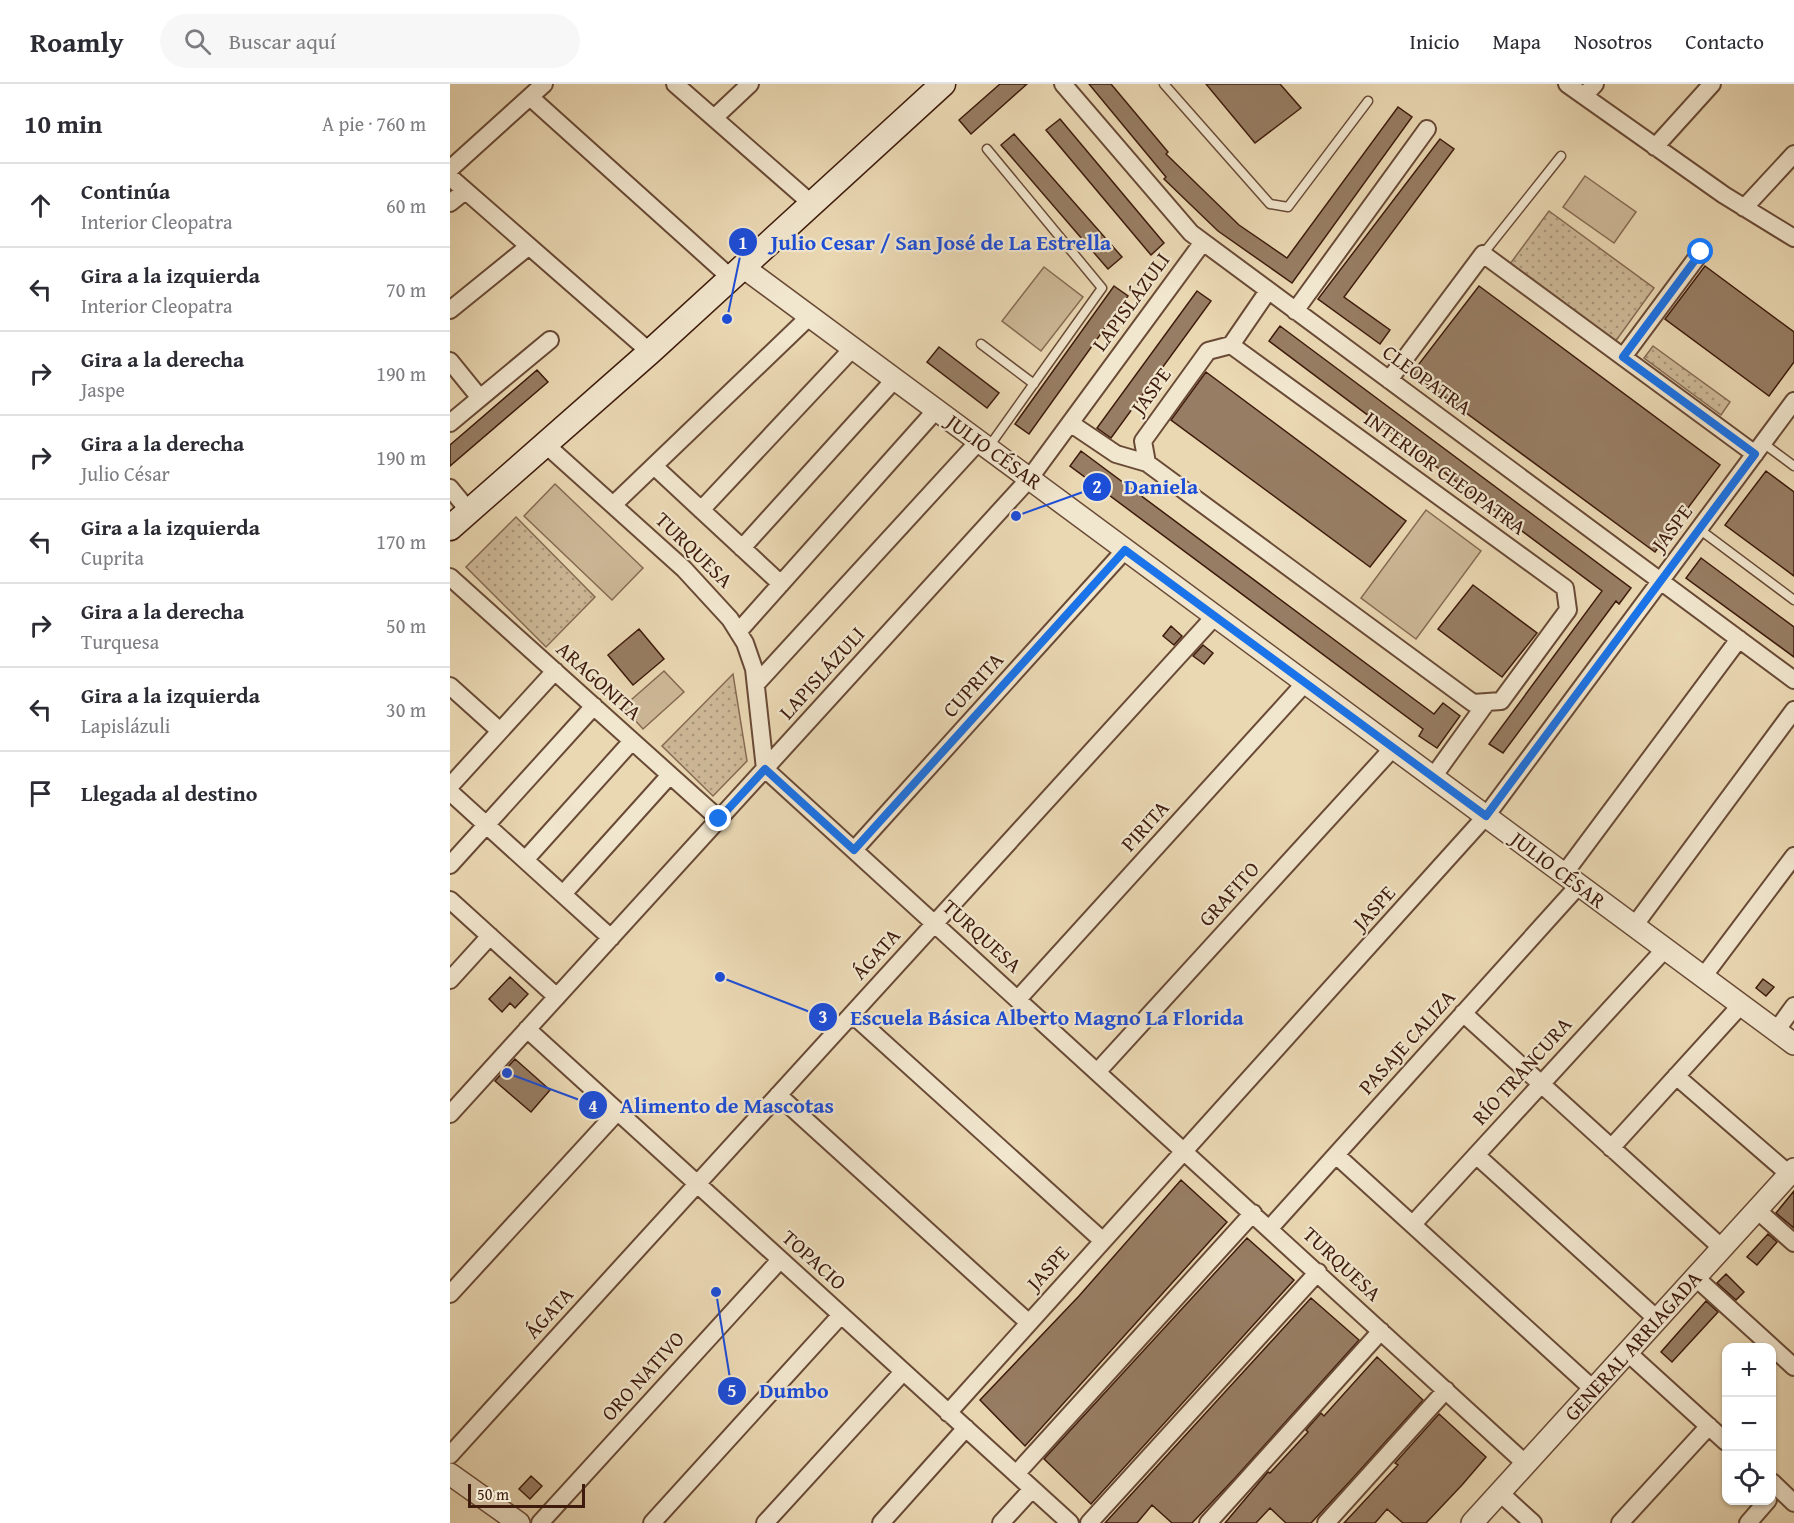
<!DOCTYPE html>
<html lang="es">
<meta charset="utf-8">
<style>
body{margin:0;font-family:"Gentium Book Plus",serif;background:#f7f7f7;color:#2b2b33}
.controls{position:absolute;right:18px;bottom:18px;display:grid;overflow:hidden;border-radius:12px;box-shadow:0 2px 4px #0004}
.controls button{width:54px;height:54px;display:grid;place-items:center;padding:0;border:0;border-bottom:2px solid #e1e1e2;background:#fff;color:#2b2b33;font:30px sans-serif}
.scale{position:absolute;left:18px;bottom:15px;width:117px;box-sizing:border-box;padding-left:6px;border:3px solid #3e1b0c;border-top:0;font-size:16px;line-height:21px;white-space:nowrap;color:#3e1b0c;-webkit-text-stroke:4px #f1e6ce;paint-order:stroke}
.stop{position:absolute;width:18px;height:18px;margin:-14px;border:4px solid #1a73e8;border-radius:50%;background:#fff}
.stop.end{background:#1a73e8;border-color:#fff;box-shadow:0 2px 6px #0008}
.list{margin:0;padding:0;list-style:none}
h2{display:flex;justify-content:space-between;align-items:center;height:78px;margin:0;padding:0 24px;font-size:26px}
h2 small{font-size:20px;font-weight:400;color:#7c7c81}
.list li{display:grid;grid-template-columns:39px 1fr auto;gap:18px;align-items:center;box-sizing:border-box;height:84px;padding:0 24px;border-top:2px solid #e1e1e2}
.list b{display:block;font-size:22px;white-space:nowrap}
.list p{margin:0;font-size:20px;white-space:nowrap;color:#7c7c81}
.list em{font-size:20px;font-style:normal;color:#7c7c81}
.icon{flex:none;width:33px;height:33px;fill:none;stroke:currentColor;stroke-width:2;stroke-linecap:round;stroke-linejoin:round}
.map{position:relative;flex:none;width:1344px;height:1439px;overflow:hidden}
header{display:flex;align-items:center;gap:36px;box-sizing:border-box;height:84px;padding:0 30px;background:#fff;border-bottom:2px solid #e1e1e2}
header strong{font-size:28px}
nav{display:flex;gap:33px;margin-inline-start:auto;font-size:21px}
.search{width:420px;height:54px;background:#f7f7f7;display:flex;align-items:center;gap:15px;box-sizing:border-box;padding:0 21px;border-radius:33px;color:#7c7c81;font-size:22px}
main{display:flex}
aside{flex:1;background:#fff}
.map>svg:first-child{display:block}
.grass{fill:url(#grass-dots);stroke:#866a52;stroke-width:1.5}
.garden{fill:#cdb897;stroke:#866a52;stroke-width:1.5}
.building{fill:#977d63;stroke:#3e1b0c;stroke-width:1.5}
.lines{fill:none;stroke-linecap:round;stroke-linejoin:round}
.service-casing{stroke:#694a36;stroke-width:11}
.minor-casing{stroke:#694a36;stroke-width:20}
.tertiary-casing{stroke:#694a36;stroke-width:24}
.secondary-casing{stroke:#3e1b0c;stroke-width:27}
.service{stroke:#f1e6ce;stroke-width:8}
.minor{stroke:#f1e6ce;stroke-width:16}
.tertiary{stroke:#f1e6ce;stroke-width:21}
.secondary{stroke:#f1e6ce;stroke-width:24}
.route{stroke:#1a73e8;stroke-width:8}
.labels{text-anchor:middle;stroke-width:4.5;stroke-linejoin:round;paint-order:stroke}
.street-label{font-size:21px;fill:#3e1b0c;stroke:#f1e6ce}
.leader{fill:none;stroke:#1d4ed8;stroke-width:2}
.callout-dot{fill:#1d4ed8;stroke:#f1e6ce;stroke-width:2}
.mark-label{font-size:18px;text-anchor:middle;font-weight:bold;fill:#fff}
.callout-label{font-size:22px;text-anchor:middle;font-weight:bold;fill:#1d4ed8;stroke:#f1e6ce;stroke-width:4.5;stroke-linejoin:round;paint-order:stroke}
</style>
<header>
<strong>Roamly</strong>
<div class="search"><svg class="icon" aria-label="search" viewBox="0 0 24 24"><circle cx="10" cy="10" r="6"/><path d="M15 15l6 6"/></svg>Buscar aquí</div>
<nav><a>Inicio</a><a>Mapa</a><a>Nosotros</a><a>Contacto</a></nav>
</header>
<main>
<aside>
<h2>10 min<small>A pie · 760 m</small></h2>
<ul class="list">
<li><svg class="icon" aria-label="ahead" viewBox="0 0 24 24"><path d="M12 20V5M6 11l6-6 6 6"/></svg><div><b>Continúa</b><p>Interior Cleopatra</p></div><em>60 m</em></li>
<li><svg class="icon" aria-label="left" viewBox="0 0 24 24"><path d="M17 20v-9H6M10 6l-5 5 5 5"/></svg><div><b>Gira a la izquierda</b><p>Interior Cleopatra</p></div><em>70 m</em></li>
<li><svg class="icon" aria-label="right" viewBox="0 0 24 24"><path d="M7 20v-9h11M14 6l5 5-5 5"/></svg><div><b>Gira a la derecha</b><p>Jaspe</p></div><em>190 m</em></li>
<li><svg class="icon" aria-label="right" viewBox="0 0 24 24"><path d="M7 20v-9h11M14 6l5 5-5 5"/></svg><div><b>Gira a la derecha</b><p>Julio César</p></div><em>190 m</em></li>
<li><svg class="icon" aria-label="left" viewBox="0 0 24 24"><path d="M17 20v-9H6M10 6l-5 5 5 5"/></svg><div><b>Gira a la izquierda</b><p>Cuprita</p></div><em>170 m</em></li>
<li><svg class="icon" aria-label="right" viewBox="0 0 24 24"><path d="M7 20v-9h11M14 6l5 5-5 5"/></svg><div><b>Gira a la derecha</b><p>Turquesa</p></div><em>50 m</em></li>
<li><svg class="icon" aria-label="left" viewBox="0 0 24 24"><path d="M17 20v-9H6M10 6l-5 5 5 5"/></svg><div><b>Gira a la izquierda</b><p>Lapislázuli</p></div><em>30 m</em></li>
<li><svg class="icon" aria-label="arrive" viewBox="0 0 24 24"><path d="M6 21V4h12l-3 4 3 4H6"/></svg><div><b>Llegada al destino</b></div></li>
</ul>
</aside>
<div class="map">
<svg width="1344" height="1439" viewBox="0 0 1344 1439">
<defs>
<pattern id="grass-dots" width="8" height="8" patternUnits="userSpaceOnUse" patternTransform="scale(1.5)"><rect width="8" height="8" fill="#cdb897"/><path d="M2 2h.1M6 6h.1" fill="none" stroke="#a8957a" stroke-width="1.8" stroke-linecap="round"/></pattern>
</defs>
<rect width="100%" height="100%" fill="#ead8b3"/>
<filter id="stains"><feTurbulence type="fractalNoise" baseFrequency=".00333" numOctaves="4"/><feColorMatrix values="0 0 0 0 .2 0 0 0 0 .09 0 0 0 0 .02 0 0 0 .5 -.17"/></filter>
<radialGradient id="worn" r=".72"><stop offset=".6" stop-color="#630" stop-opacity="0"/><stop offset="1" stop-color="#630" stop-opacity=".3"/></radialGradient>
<path class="grass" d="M 1099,127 L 1204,204 L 1165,258 L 1060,180 Z
M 1203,262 L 1280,318 L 1271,331 L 1194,274 Z
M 66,433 L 145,513 L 96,563 L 16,483 Z
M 283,590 L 297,677 L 263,712 L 212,662 Z"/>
<path class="garden" d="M 1135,92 L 1186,128 L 1164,159 L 1113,123 Z
M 594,183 L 633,213 L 591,267 L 552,237 Z
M 105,400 L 193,484 L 162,516 L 74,432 Z
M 976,426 L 1031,467 L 966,555 L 911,514 Z
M 214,587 L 234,608 L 193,645 L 173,623 Z"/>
<path class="building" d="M 550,0 L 577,0 L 521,50 L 509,36 Z
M 639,0 L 661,0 L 718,68 L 716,70 L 789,141 L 837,174 L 948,23 L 962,33 L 842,199 L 768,147 L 714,95 L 716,93 Z
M 756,0 L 830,0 L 851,24 L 805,59 Z
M 610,35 L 714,159 L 701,171 L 596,46 Z
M 564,50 L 672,173 L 658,185 L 551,61 Z
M 990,55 L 1004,65 L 894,213 L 940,246 L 930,260 L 868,215 Z
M 1255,182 L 1344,248 L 1344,278 L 1319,312 L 1215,235 Z
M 664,202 L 678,212 L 579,350 L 565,340 Z
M 1029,202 L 1270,381 L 1205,468 L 962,289 Z
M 747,207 L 761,217 L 661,354 L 647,344 Z
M 830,242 L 1181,504 L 1169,520 L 1166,517 L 1053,669 L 1039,660 L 1152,507 L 819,257 Z
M 489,263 L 549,309 L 537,324 L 477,278 Z
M 87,286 L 98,298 L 0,382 L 0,361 Z
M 756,288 L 956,437 L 920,483 L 721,336 Z
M 631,367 L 984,630 L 993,619 L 1010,632 L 987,664 L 969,652 L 973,645 L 620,382 Z
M 1316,387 L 1344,408 L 1344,492 L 1275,441 Z
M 1251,474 L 1344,543 L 1344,573 L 1236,494 Z
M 1023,501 L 1087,549 L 1052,593 L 988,545 Z
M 721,542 L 732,552 L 724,561 L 713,552 Z
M 189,545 L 214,575 L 183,601 L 158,571 Z
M 753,561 L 763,569 L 754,580 L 743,572 Z
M 60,893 L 78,910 L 65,924 L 60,919 L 52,928 L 39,915 Z
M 1313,895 L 1324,903 L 1316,912 L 1306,904 Z
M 65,975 L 100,1006 L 81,1028 L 45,997 Z
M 731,1096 L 777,1138 L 575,1362 L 530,1316 L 629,1212 Z
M 1344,1107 L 1344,1144 L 1326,1129 Z
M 1318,1150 L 1327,1158 L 1307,1181 L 1297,1173 Z
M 797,1154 L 844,1196 L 641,1420 L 594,1375 Z
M 1276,1190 L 1294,1208 L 1286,1216 L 1267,1199 Z
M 861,1214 L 909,1256 L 785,1394 L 742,1439 L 722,1439 L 702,1421 L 687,1439 L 655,1439 Z
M 1256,1217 L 1268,1228 L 1222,1278 L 1211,1268 Z
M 927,1273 L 973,1316 L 902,1395 L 861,1439 L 836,1439 L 820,1424 L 806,1439 L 775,1439 L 818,1388 L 820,1389 L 858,1348 L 856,1346 L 871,1329 L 874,1332 Z
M 989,1330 L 1036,1373 L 1012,1401 L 976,1439 L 953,1439 L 937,1425 L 925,1439 L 894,1439 L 948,1381 L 945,1379 Z
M 81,1392 L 92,1402 L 80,1415 L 69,1405 Z"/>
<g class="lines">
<g class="service-casing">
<path id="service" d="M 714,0 L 820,120 L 838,123 L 918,17
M 537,65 L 652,204 L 538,364
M 1033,170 L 1111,72
M 531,260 L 584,300
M 1313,359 L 1344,382
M 1249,445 L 1344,516"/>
</g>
<g class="minor-casing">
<path id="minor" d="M 225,0 L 362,120
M 613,0 L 741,149 L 1344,596
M 1117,0 L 1274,111 L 1344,154
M 1134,12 L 1145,0
M 80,13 L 281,194
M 264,34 L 300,0
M 1205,63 L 1262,0
M 0,85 L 94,0
M 0,93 L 200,268
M 0,119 L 15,107
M 1294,124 L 1344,70
M 0,226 L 79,162
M 845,227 L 977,45
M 781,261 L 1115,504 L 1118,526 L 1051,617 L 1023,619 L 697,379 L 693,357 L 758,267 Z
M 781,261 L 818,207
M 1173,273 L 1251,168
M 0,277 L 30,314
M 939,296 L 1033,170 L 1305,370
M 0,339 L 100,256
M 620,339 L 666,370 L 697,379
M 95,360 L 234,485 L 280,535 L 295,559 L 304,585 L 315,685 L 1076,1380
M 204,382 L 331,500
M 0,404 L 19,427
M 163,421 L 360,232
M 251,426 L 403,264
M 292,464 L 445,295
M 0,493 L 269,735
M 288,548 L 486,326
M 307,599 L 529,357
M 0,602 L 50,647
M 983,693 L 1037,618
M 0,702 L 105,587
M 0,708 L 161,854
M 404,766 L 675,466
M 75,776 L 182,657
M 0,781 L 144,622
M 1114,790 L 1289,555
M 113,810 L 220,691
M 0,816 L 107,913
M 1184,842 L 1344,626
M 1253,893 L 1344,772
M 0,896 L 40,852
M 568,915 L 855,599
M 1013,929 L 1272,1164
M 402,930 L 653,1157
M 77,945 L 620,1439
M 1326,947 L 1344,922
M 648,987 L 943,664
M 1226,992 L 1339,1090
M 328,1011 L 579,1239
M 0,1030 L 579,395 L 753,158
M 1161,1064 L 1291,921
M 886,1071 L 1143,1305
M 1026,1071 L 1207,1235
M 1307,1126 L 1344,1159
M 963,1140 L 1215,865
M 820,1144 L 1129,801
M 1245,1193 L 1344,1283
M 0,1210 L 168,1027
M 1177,1268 L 1276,1358
M 498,1329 L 1036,732 L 1344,317
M 0,1371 L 765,532
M 566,1390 L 803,1129
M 1322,1398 L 1344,1419
M 1049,1408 L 1083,1439
M 90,1439 L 330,1176
M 202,1439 L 391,1231
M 315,1439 L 453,1288
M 431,1439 L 516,1344
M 551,1439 L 582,1405
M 639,1439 L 868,1188
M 758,1439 L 931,1247
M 876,1439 L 996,1306
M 1170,1439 L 1259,1342
M 1298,1439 L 1318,1416"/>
</g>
<g class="tertiary-casing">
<path id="tertiary" d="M 293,183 L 1344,960
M 0,1390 L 69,1439
M 1022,1439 L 1344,1085"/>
</g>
<g class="secondary-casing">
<path id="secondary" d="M 0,444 L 200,268 L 493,0"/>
</g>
<use href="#service" class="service"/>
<use href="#minor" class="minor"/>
<use href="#tertiary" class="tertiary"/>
<use href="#secondary" class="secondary"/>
</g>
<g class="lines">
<path class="route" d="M 269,735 L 315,685 L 404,766 L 675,466 L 1036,732 L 1305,370 L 1173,273 L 1251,168"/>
</g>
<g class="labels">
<g class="street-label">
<text transform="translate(681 218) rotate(-54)" y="7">LAPISLÁZULI</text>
<text transform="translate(977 296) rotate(36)" y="7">CLEOPATRA</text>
<text transform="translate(701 307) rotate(-54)" y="7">JASPE</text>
<text transform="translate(544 368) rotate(36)" y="7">JULIO CÉSAR</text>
<text transform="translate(995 389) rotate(36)" y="7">INTERIOR CLEOPATRA</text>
<text transform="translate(1222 444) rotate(-53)" y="7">JASPE</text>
<text transform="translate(244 466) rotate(44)" y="7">TURQUESA</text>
<text transform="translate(372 589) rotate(-48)" y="7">LAPISLÁZULI</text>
<text transform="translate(149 597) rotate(42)" y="7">ARAGONITA</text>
<text transform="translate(523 601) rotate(-48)" y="7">CUPRITA</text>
<text transform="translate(695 742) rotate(-48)" y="7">PIRITA</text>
<text transform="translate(1108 786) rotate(37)" y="7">JULIO CÉSAR</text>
<text transform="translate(779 810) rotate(-48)" y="7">GRAFITO</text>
<text transform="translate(924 824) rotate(-48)" y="7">JASPE</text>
<text transform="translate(532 852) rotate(42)" y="7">TURQUESA</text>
<text transform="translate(426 870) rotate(-48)" y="7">ÁGATA</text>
<text transform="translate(957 958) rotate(-48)" y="7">PASAJE CALIZA</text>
<text transform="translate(1072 987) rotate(-48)" y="7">RÍO TRANCURA</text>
<text transform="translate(364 1176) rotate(42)" y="7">TOPACIO</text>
<text transform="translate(892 1180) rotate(43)" y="7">TURQUESA</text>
<text transform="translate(598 1184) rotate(-48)" y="7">JASPE</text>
<text transform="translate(99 1229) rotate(-48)" y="7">ÁGATA</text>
<text transform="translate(1183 1262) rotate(-48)" y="7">GENERAL ARRIAGADA</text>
<text transform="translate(193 1292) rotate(-48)" y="7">ORO NATIVO</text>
</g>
</g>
<path class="leader" d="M277 235L293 158M566 432L647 403M270 893L373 933M57 989L143 1021M266 1208L282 1307"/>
<g class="callout-dot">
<circle cx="277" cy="235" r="6"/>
<circle cx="566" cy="432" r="6"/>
<circle cx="270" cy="893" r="6"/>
<circle cx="57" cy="989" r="6"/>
<circle cx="266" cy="1208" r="6"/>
<circle cx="293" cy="158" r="15"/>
<circle cx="647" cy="403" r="15"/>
<circle cx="373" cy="933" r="15"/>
<circle cx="143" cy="1021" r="15"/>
<circle cx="282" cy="1307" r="15"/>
</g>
<g class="mark-label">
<text x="293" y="165">1</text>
<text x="647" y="409">2</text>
<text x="373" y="939">3</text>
<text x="143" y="1028">4</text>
<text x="282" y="1313">5</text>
</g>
<g class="callout-label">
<text x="491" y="166">Julio Cesar / San José de La Estrella</text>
<text x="711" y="410">Daniela</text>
<text x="597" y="941">Escuela Básica Alberto Magno La Florida</text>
<text x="277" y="1029">Alimento de Mascotas</text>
<text x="344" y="1314">Dumbo</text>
</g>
<rect width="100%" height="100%" filter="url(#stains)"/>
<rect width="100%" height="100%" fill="url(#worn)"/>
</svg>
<div class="controls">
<button>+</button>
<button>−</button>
<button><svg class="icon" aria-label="locate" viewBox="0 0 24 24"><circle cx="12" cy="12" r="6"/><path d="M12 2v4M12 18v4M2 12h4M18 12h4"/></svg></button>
</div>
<div class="scale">50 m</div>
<div class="stop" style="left:1251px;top:168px"></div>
<div class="stop end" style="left:269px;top:735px"></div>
</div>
</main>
